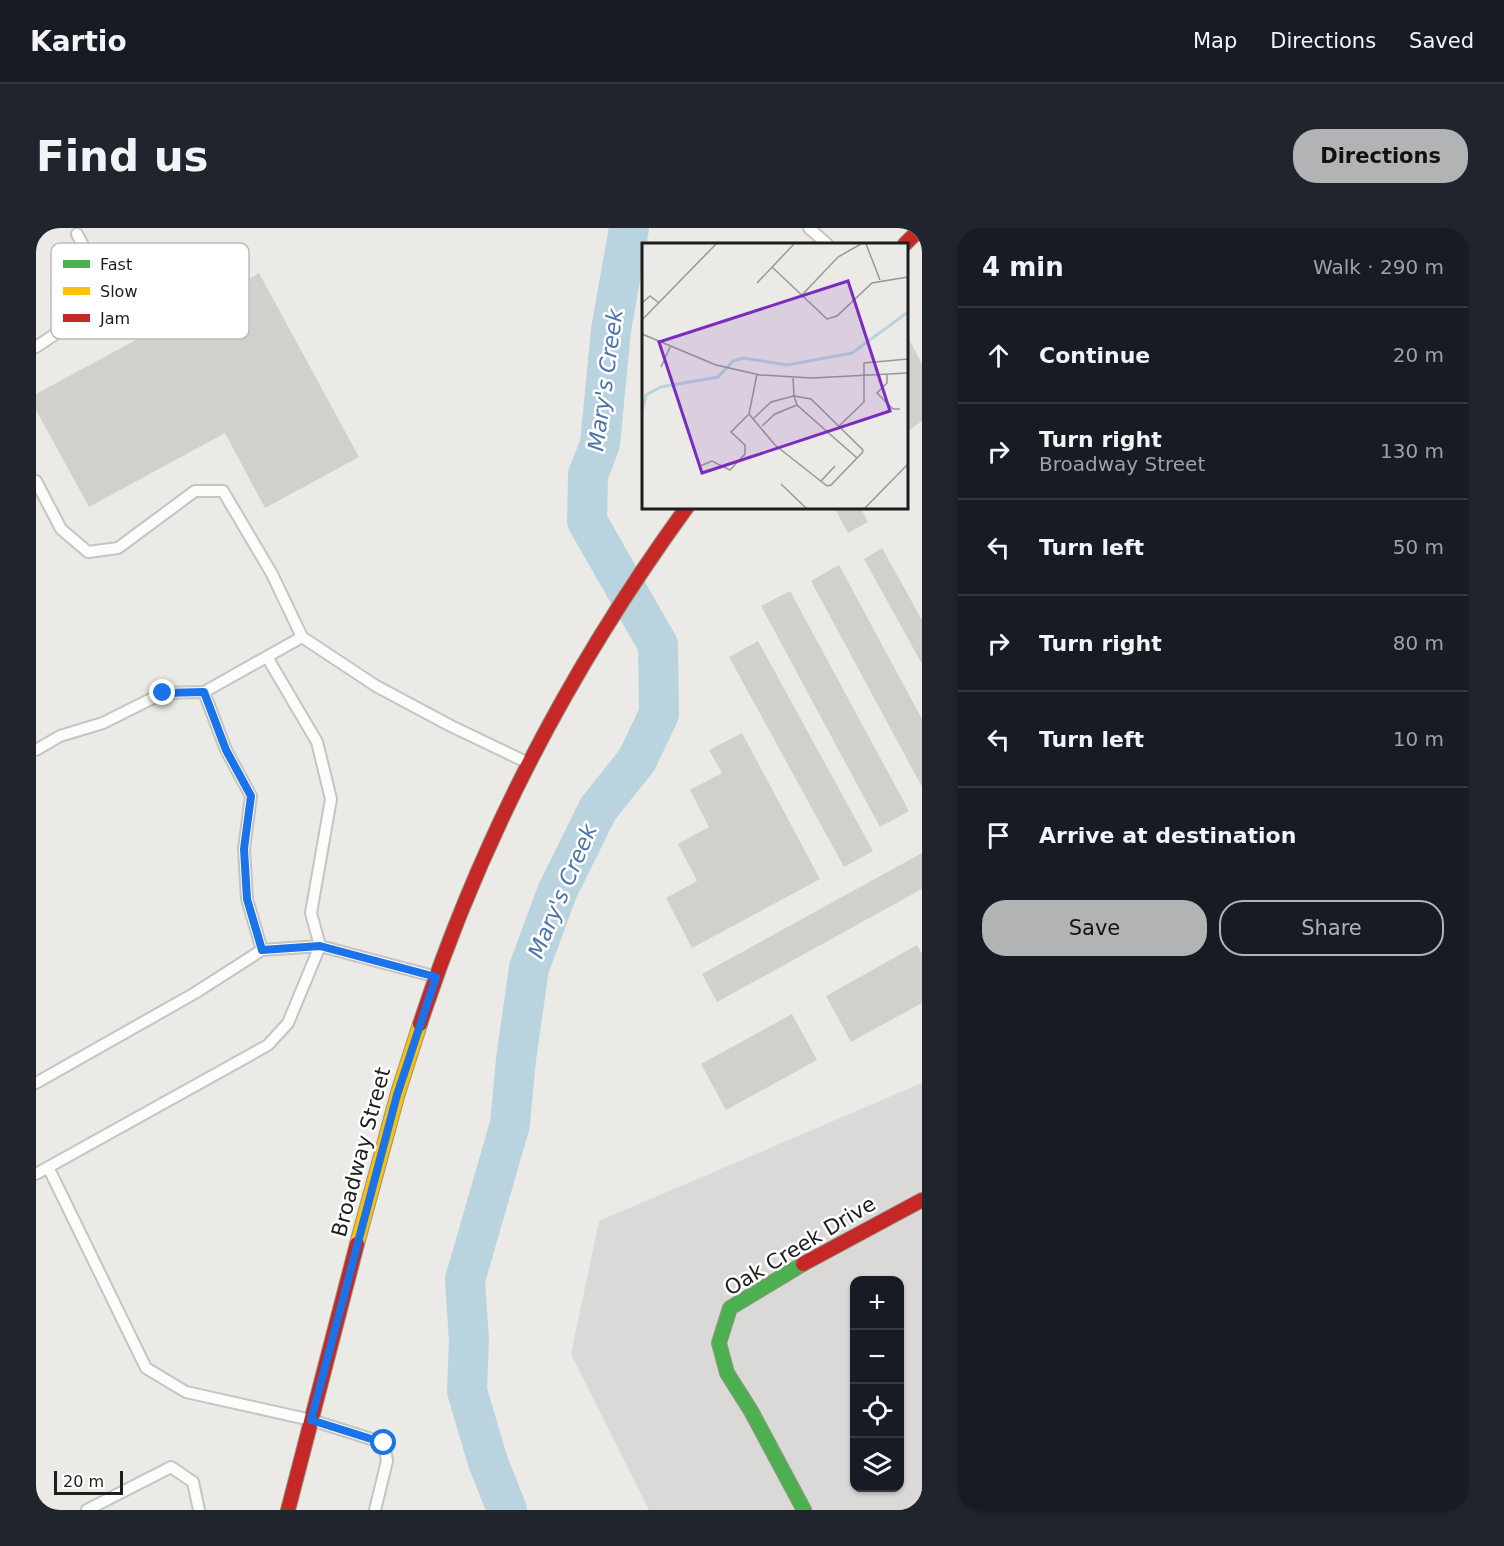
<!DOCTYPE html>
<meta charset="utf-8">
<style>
body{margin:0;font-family:"DejaVu Sans",sans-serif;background:#20242c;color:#f1f3f6}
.controls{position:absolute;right:18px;bottom:18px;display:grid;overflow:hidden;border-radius:12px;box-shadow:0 2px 4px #0004}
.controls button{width:54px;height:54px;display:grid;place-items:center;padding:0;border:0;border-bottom:2px solid #363941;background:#171b24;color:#f1f3f6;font:30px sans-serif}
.scale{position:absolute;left:18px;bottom:15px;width:69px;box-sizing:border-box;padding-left:6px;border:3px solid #1d1d1d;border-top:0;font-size:16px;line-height:21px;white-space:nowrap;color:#1d1d1d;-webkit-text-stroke:4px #fff;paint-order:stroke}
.stop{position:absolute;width:18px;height:18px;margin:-14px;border:4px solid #1a73e8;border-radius:50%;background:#fff}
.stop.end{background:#1a73e8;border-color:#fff;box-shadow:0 2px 6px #0008}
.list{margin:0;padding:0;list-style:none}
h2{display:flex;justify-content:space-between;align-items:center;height:78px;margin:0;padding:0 24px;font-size:26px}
h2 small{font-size:20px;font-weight:400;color:#9ea1a6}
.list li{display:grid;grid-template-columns:39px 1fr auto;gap:18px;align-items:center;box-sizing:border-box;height:96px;padding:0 24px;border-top:2px solid #363941}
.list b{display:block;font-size:22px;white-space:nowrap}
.list p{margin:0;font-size:20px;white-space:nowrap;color:#9ea1a6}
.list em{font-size:20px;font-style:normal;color:#9ea1a6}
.actions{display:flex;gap:12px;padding:18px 24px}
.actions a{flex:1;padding:14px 0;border:2px solid #b2b3b4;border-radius:24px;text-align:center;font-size:21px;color:#b2b3b4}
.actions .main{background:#b2b3b4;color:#111}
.icon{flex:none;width:33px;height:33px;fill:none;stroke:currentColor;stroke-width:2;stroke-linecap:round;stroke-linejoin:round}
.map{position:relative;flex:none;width:886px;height:1282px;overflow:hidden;border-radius:24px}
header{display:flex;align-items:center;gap:36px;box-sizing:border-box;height:84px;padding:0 30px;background:#171b24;border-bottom:2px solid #363941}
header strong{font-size:28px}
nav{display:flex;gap:33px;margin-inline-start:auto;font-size:21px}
.intro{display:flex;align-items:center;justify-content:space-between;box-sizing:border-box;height:144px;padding:0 36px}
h1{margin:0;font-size:42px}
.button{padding:15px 27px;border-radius:24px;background:#b2b3b4;color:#111;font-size:21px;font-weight:700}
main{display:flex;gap:36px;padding:0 36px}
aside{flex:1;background:#171b24;border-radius:24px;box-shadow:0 2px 4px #0004}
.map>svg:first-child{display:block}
.residential{fill:#dad9d7;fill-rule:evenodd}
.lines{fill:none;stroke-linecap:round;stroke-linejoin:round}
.river{stroke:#b9d4de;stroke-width:40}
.building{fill:#d2d0cc}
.lane-casing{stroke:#c4c4c2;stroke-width:14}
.fast-casing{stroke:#91957e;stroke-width:16}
.slow-casing{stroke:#91957e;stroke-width:16}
.jam-casing{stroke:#91957e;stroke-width:16}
.lane{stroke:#fcfcfb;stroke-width:10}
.fast{stroke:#4caf50;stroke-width:14}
.slow{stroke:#ffc107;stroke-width:14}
.jam{stroke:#c62828;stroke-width:14}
.route{stroke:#1a73e8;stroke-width:8}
.labels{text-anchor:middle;stroke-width:5;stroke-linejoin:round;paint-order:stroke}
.street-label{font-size:21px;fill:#1d1d1d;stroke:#fff}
.water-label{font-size:22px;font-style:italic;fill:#4c74aa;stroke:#fff}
.inset-river{fill:none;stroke:#b9d4de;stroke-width:3}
.inset-road{fill:none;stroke:#999896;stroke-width:1.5}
.view{fill:#7b2cbf;fill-opacity:0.15;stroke:#7b2cbf;stroke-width:3}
.inset-edge{fill:none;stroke:#1d1d1d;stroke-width:3}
.key{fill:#fff;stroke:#bbb;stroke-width:1.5}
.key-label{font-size:16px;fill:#1d1d1d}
</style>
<header>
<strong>Kartio</strong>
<nav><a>Map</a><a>Directions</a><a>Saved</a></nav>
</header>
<div class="intro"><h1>Find us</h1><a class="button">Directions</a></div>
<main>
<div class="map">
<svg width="886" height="1282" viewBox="0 0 886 1282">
<rect width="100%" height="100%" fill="#ebeae6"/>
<path class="residential" d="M 886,855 L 886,1282 L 613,1282 L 535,1126 L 563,993 ZM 818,1052 L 864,1052 L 864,1260 L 818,1260 Z"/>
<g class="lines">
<path class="river" d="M 471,1282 L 452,1234 L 431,1163 L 433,1113 L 429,1052 L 474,896 L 480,831 L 493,740 L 521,664 L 562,581 L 601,532 L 623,486 L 622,417 L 551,293 L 552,247 L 564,216 L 575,102 L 593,0"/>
</g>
<path class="building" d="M 223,45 L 323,229 L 229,280 L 189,205 L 53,279 L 0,182 L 0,166 Z
M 870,105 L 886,136 L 886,193 L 870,204 Z
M 798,279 L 824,279 L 832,294 L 812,305 Z
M 846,320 L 886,392 L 886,436 L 828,331 Z
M 803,337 L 886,491 L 886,559 L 775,353 Z
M 754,363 L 873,583 L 844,599 L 725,378 Z
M 722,413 L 837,623 L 808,639 L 693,429 Z
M 706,505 L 784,651 L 656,720 L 630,670 L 661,653 L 642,616 L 673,599 L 654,562 L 686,545 L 673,522 Z
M 886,625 L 886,661 L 681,774 L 666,746 Z
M 881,717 L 886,726 L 886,775 L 815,814 L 790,768 Z
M 756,786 L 781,832 L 690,882 L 665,836 Z"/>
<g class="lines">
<g class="lane-casing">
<path id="lane" d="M 773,0 L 791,16
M 0,119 L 51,85 L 59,40 L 41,6
M 0,253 L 25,301 L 52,324 L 82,320 L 159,263 L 187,263 L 236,346 L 266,409 L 340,458 L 415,498 L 490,534
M 231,429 L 281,514 L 295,571 L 275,685 L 284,718 L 397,748
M 168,464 L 190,522 L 215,568 L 208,621 L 211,671 L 226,722
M 0,522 L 24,508 L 67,495 L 127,465 L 168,464 L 266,409
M 0,855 L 159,765 L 226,722 L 284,718 L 252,795 L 232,817 L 0,946
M 12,939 L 110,1140 L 150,1164 L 275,1192 L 348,1215 L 351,1233 L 339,1282
M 51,1282 L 135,1239 L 157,1254 L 163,1282"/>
</g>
<g class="fast-casing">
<path id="fast" d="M 767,1036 L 694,1080 L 683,1115 L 691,1145 L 715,1183 L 768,1282"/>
</g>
<g class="slow-casing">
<path id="slow" d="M 321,1016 L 362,865 L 384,796"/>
</g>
<g class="jam-casing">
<path id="jam" d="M 869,16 L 885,0
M 384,796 C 445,610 536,437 651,279
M 767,1036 L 886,972
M 252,1282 L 321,1016"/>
</g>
<use href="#lane" class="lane"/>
<use href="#fast" class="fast"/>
<use href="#slow" class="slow"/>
<use href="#jam" class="jam"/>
</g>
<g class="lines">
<path class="route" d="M 127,465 L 168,464 L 190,522 L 215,568 L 208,621 L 211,671 L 226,722 L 284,718 L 400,749 L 361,867 L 275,1192 L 348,1215"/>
</g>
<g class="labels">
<g class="street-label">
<text transform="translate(325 924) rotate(-75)" y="7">Broadway Street</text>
<text transform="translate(764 1018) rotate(-31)" y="7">Oak Creek Drive</text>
</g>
<g class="water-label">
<text transform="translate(569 152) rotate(-82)" y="8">Mary's Creek</text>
<text transform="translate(526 663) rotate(-67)" y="8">Mary's Creek</text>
</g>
</g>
<g transform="translate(606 15)">
<rect width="266" height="266" fill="#ebeae6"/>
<path class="inset-river" d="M 0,168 L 4,152 L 19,144 L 76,134 L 91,118 L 101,115 L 145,122 L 210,110 L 266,69"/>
<path class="inset-road" d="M 224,1 L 238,37M 130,24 L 185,76 L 195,73 L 230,40 L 266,34M 115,40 L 152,1M 160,52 L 196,14 L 219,1M 0,60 L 8,53 L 17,60M 0,77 L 74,1M 0,91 L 74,122 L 118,132 L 170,135 L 266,130M 19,124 L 28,104M 245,131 L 245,140 L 235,150 L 251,166 L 258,166M 107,171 L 133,202 L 185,243 L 189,242 L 215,215 L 220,210 L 221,207 L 169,156 L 152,153 L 155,162 L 215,215M 112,175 L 129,159 L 152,153 L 151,135M 120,183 L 133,171 L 155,162M 197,183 L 222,159 L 222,120 L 266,116M 58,223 L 70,218 L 88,227 L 103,211 L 103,202 L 89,189 L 107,171 L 115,131M 179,238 L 193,223M 139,241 L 164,265M 223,265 L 266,221"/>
<path class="view" d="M 206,38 L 248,168 L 60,230 L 17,99 Z"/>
<rect width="266" height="266" class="inset-edge"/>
</g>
<rect x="15" y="15" width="198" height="96" rx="9" class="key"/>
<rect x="27" y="32" width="27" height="8" fill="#4caf50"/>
<rect x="27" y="59" width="27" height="8" fill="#ffc107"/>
<rect x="27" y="86" width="27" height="8" fill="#c62828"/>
<g class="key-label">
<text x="64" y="42">Fast</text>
<text x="64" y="69">Slow</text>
<text x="64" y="96">Jam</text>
</g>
</svg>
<div class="controls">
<button>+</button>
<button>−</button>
<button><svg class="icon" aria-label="locate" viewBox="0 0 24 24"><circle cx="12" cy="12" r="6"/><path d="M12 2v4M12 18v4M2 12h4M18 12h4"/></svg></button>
<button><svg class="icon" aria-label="layers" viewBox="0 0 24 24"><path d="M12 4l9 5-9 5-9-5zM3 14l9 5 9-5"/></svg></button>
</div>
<div class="scale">20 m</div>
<div class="stop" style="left:348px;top:1215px"></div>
<div class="stop end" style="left:127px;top:465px"></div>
</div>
<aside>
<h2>4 min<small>Walk · 290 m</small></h2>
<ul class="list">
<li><svg class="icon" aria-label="ahead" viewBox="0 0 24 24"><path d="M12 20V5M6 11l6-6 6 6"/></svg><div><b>Continue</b></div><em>20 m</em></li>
<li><svg class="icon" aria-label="right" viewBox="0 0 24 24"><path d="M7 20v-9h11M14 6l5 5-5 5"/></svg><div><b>Turn right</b><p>Broadway Street</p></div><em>130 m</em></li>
<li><svg class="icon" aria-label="left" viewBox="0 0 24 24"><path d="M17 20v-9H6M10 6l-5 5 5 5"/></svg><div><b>Turn left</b></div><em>50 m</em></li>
<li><svg class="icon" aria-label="right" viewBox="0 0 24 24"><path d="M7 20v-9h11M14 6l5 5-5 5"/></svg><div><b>Turn right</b></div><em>80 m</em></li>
<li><svg class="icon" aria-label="left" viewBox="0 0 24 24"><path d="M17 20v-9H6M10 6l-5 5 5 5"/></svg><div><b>Turn left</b></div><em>10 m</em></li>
<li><svg class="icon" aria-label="arrive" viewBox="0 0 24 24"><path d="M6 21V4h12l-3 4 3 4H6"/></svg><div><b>Arrive at destination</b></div></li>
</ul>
<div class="actions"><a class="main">Save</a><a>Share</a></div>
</aside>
</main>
